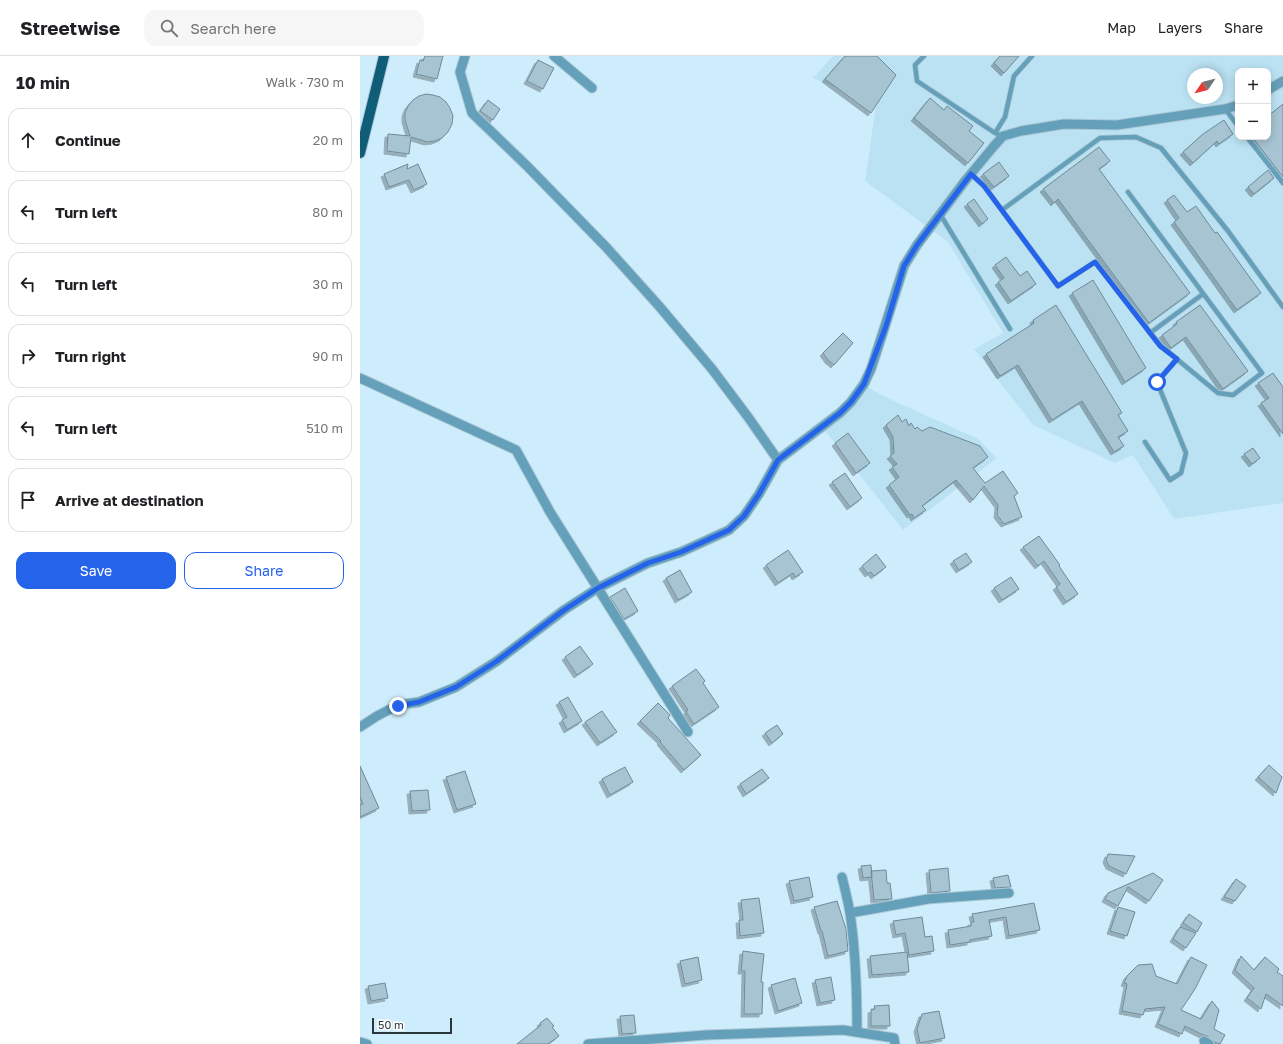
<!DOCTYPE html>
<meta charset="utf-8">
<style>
body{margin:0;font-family:"Golos Text",sans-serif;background:#f6f6f6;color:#202124}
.controls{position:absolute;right:12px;top:12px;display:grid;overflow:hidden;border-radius:8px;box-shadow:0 2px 10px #0003}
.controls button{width:36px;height:36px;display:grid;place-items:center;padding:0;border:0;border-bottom:1px solid #e0e0e0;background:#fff;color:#202124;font:20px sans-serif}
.compass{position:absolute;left:827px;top:12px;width:36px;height:36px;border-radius:50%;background:#fff;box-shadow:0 2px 10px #0003;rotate:235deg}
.scale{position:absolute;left:12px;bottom:10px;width:80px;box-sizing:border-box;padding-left:4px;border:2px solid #2a363c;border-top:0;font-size:11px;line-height:14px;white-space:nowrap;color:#2a363c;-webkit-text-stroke:3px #fff;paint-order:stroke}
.stop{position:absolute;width:12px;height:12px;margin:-9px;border:3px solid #2563eb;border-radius:50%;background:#fff}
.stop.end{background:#2563eb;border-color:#fff;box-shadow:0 1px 4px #0008}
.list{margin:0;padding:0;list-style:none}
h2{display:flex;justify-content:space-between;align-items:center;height:52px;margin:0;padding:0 16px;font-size:17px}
h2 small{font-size:13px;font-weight:400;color:#757577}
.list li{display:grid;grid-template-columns:26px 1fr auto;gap:12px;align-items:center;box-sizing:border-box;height:64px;margin:0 8px 8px;padding:0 8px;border:1px solid #e0e0e0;border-radius:12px}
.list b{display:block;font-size:15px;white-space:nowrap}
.list em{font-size:13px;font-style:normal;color:#757577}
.actions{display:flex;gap:8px;padding:12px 16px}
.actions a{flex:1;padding:9px 0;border:1px solid #2563eb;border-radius:12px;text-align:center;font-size:14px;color:#2563eb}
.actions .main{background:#2563eb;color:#fff}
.icon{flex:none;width:22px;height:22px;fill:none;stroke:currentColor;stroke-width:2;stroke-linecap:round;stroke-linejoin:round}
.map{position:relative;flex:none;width:923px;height:988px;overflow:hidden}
header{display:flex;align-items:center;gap:24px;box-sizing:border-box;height:56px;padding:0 20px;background:#fff;border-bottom:1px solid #e0e0e0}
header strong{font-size:19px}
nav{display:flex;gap:22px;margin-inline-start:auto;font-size:14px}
.search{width:280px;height:36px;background:#f6f6f6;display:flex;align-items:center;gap:10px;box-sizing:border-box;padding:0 14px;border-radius:12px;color:#757577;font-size:15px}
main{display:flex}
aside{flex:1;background:#fff}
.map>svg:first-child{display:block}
.built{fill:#bbe2f3;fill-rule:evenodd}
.building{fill:#a6c4d2;stroke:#6e8a97;filter:url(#shadow)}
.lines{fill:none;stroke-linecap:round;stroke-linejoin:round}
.lane-casing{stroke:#adc8d6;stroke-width:6}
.street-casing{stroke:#adc8d6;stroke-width:11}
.primary-casing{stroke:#adc8d6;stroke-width:12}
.lane{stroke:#65a0ba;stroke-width:4.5}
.street{stroke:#65a0ba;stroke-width:9}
.primary{stroke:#0f5d78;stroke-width:10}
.route{stroke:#2563eb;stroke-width:5}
</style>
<header>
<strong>Streetwise</strong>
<div class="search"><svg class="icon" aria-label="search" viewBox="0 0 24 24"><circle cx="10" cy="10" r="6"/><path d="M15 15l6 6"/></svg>Search here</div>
<nav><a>Map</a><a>Layers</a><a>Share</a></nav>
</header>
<main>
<aside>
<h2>10 min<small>Walk · 730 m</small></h2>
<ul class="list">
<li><svg class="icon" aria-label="ahead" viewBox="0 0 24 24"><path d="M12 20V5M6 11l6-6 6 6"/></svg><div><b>Continue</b></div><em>20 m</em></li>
<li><svg class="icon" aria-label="left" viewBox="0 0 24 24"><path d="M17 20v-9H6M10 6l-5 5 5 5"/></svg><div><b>Turn left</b></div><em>80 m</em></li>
<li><svg class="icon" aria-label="left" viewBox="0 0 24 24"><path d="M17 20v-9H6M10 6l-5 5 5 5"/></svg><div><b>Turn left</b></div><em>30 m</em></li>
<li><svg class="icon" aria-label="right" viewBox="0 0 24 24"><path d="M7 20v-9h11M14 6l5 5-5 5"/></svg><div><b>Turn right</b></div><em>90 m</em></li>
<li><svg class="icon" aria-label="left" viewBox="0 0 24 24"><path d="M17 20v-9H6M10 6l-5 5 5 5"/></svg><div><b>Turn left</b></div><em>510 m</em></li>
<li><svg class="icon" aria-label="arrive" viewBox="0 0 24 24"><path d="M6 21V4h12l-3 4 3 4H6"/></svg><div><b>Arrive at destination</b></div></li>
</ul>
<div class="actions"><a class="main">Save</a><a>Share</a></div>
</aside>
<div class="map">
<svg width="923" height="988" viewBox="0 0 923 988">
<defs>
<filter id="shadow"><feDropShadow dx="-3" dy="3" stdDeviation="0" flood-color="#0004"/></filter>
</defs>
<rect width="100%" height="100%" fill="#ceedfc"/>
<path class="built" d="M 473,0 L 923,0 L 923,447 L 814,463 L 773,399 L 755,407 L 673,369 L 614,293 L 643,277 L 588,186 L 505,125 L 516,49 L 453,22 ZM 878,15 L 908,15 L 908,81 L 878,81 ZM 833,18 L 857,18 L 857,42 L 833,42 Z
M 505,329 L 521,339 L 618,383 L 637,402 L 543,474 L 462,371 Z"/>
<path class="building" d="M 65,0 L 83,0 L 77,23 L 56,18 L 60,4 L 63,5 Z
M 485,0 L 517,0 L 536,19 L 511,57 L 465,23 Z
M 640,0 L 659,0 L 644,17 L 634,7 Z
M 178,4 L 194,12 L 183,33 L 167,25 Z
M 66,38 L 73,39 L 80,41 L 86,46 L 90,52 L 93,60 L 92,68 L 88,76 L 82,82 L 75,85 L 67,86 L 51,81 L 49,98 L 27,95 L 28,78 L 50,80 L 45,64 L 45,57 L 48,50 L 53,44 L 59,40 Z
M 570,42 L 584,54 L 587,50 L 613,70 L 609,75 L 624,87 L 608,107 L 554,62 Z
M 128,44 L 140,53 L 133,64 L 120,55 Z
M 923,48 L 923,121 L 892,81 L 908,81 L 908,60 Z
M 864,64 L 873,78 L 859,88 L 857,85 L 833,107 L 823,96 L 843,78 Z
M 739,91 L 750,105 L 739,113 L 830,237 L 789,267 L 698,143 L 694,147 L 683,133 Z
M 639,106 L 649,120 L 634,131 L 623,118 Z
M 48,108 L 47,113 L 58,108 L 67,128 L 54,134 L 49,124 L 29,131 L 24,118 Z
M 908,114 L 914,122 L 894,138 L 888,131 Z
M 814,139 L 827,156 L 836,150 L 855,177 L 857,176 L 901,237 L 877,254 L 814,166 L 819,162 L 807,144 Z
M 614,143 L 628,163 L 622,168 L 607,148 Z
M 646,201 L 660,220 L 667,215 L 676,228 L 651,245 L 638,226 L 644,222 L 635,209 Z
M 733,224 L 786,312 L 765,326 L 712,237 Z
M 696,249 L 762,357 L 758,359 L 768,375 L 758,381 L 764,390 L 754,396 L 722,345 L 692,364 L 658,309 L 640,320 L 626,298 L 674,267 L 673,264 Z
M 840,249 L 888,315 L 863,333 L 826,281 L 811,292 L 802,279 L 817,268 L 816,266 Z
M 483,277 L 493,287 L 474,309 L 468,304 L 463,297 Z
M 913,317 L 923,331 L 923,378 L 901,347 L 909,342 L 898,327 Z
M 538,359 L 542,366 L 546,363 L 549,370 L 551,367 L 555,373 L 557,371 L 562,375 L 570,371 L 620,390 L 628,401 L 613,412 L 625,427 L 643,415 L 658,437 L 654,440 L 662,461 L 644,468 L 637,459 L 638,449 L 624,430 L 613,444 L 596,424 L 562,450 L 566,454 L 554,462 L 552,458 L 550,459 L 529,429 L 539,421 L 532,411 L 537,408 L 530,400 L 534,397 L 533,381 L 526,369 Z
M 488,377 L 510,407 L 496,417 L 475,387 Z
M 893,392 L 900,402 L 892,408 L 884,398 Z
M 485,417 L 502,442 L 490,451 L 472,426 Z
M 679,480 L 700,509 L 699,510 L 718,538 L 706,546 L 696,531 L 700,528 L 684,505 L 678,510 L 663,491 Z
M 428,494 L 443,516 L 435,521 L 433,517 L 418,527 L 406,509 Z
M 606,497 L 612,506 L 599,514 L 593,505 Z
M 516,498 L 526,511 L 514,520 L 511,516 L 508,518 L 502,510 Z
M 320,514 L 332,536 L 318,544 L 306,522 Z
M 651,521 L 659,533 L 642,544 L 634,532 Z
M 265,532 L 278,555 L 264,563 L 250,541 Z
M 220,590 L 233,608 L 217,619 L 205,601 Z
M 336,613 L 345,625 L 343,627 L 359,651 L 334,668 L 326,656 L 328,654 L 312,630 Z
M 208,641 L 222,665 L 207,674 L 202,664 L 207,661 L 199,646 Z
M 298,647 L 310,659 L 308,662 L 341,699 L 324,714 L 300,686 L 301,685 L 280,665 Z
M 242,655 L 257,676 L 240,687 L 225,666 Z
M 417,669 L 423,678 L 412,687 L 405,677 Z
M 909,709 L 922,721 L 916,737 L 898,721 Z
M 0,710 L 19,752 L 0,761 L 0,749 L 3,748 L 0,741 Z
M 265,711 L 273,726 L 250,739 L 242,723 Z
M 402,713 L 409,722 L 386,738 L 380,728 Z
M 105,715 L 116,748 L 97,754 L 86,721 Z
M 68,734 L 70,754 L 52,755 L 50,735 Z
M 748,798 L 775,800 L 766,818 L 749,810 L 746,804 Z
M 511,809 L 512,821 L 503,822 L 501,810 Z
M 588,812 L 590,835 L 571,837 L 569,814 Z
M 526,814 L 527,827 L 530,827 L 532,843 L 514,844 L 511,815 Z
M 793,817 L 803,824 L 789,845 L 768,831 L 758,850 L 745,843 L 748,837 Z
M 648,819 L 651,831 L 635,832 L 633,822 Z
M 449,821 L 453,841 L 434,845 L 429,825 Z
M 876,823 L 886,830 L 875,845 L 864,841 Z
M 399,842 L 404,877 L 380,880 L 379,864 L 383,864 L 381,844 Z
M 477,845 L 486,873 L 488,895 L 468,900 L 462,875 L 461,875 L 454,851 Z
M 674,847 L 680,874 L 649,880 L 646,861 L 629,864 L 632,880 L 610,884 L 610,886 L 590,889 L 588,874 L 611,870 L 611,866 L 614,866 L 612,858 Z
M 758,851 L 775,856 L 767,880 L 750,875 Z
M 829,858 L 842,867 L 837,876 L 823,867 Z
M 562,861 L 565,881 L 572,880 L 574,895 L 549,899 L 545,877 L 536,879 L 533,865 Z
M 820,871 L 836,877 L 826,892 L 813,883 Z
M 383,895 L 404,898 L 401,926 L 403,926 L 402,958 L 384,958 L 385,915 L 381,915 Z
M 547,896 L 549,916 L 512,919 L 510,900 Z
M 881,900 L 894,914 L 905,901 L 919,913 L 917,916 L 923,920 L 923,950 L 906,938 L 901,953 L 887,942 L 894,932 L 875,914 Z
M 338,901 L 342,924 L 325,928 L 320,905 Z
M 831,901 L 847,909 L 835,933 L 821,954 L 841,963 L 852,945 L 859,954 L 854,973 L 865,979 L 860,988 L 854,986 L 847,980 L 843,979 L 825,970 L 822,978 L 798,968 L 805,951 L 785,953 L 783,959 L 762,955 L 767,928 L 764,927 L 767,920 L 778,909 L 792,908 L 796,920 L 817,928 Z
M 471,921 L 475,944 L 460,947 L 455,924 Z
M 435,922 L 442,947 L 418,955 L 411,929 Z
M 25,927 L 28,942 L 11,945 L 8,930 Z
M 529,949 L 530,970 L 511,970 L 511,954 L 515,953 L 514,950 Z
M 579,955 L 585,982 L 560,987 L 557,973 L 562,958 Z
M 274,959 L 276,977 L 262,978 L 260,960 Z
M 187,962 L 194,970 L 192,971 L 199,980 L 188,988 L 157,988 L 181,969 L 180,967 Z"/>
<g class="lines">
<g class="lane-casing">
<path id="lane" d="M 564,0 L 555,9 L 557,25 L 635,77 L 643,80
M 865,53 L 878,70
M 635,77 L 645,61 L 654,20 L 672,0
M 887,81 L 923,127
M 611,118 L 624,130 L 698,230 L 735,206 L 801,290 L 858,337 L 873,339 L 902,317 L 768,136
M 642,154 L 740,82 L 776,81 L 801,92 L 868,175 L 923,251
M 580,158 L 650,273
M 790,277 L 843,238
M 785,386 L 810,424 L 821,417 L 826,397 L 797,326 L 817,303"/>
</g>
<g class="street-casing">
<path id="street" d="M 105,0 L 100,16 L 112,57 L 167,110 L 246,191 L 299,250 L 352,313 L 388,361 L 418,404
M 194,0 L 232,32
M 908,34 L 923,25
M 0,322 L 156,394 L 190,456 L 328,676
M 0,671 L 17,660 L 38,649 L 59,646 L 96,631 L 137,605 L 204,554 L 238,532 L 288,507 L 321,496 L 369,474 L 384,460 L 399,438 L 418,404 L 480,357 L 491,346 L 504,328 L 511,313 L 525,270 L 544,210 L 557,189 L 605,125 L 634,90 L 643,80 L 661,75 L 704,68 L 757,69 L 865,53 L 878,49
M 482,821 C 485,833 488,845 490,857 C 496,897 497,937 497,976
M 490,857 L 568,843 L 649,837
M 844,985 L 849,988
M 0,986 L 7,988
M 228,988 L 346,979 L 483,974 L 534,982 L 535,988"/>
</g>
<g class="primary-casing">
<path id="primary" d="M 0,97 L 24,0"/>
</g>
<use href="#lane" class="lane"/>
<use href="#street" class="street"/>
<use href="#primary" class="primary"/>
</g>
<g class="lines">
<path class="route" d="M 38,650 L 59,646 L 96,631 L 137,605 L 204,554 L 238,532 L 288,507 L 321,496 L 369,474 L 384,460 L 399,438 L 418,404 L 480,357 L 491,346 L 504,328 L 526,270 L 544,210 L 557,189 L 611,118 L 624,130 L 698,230 L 735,206 L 800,290 L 817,303 L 797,326"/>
</g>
</svg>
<div class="controls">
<button>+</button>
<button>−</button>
</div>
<svg class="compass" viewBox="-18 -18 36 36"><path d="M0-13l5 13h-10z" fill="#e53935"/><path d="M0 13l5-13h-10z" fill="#757577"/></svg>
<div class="scale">50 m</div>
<div class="stop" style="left:797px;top:326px"></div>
<div class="stop end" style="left:38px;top:650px"></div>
</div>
</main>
